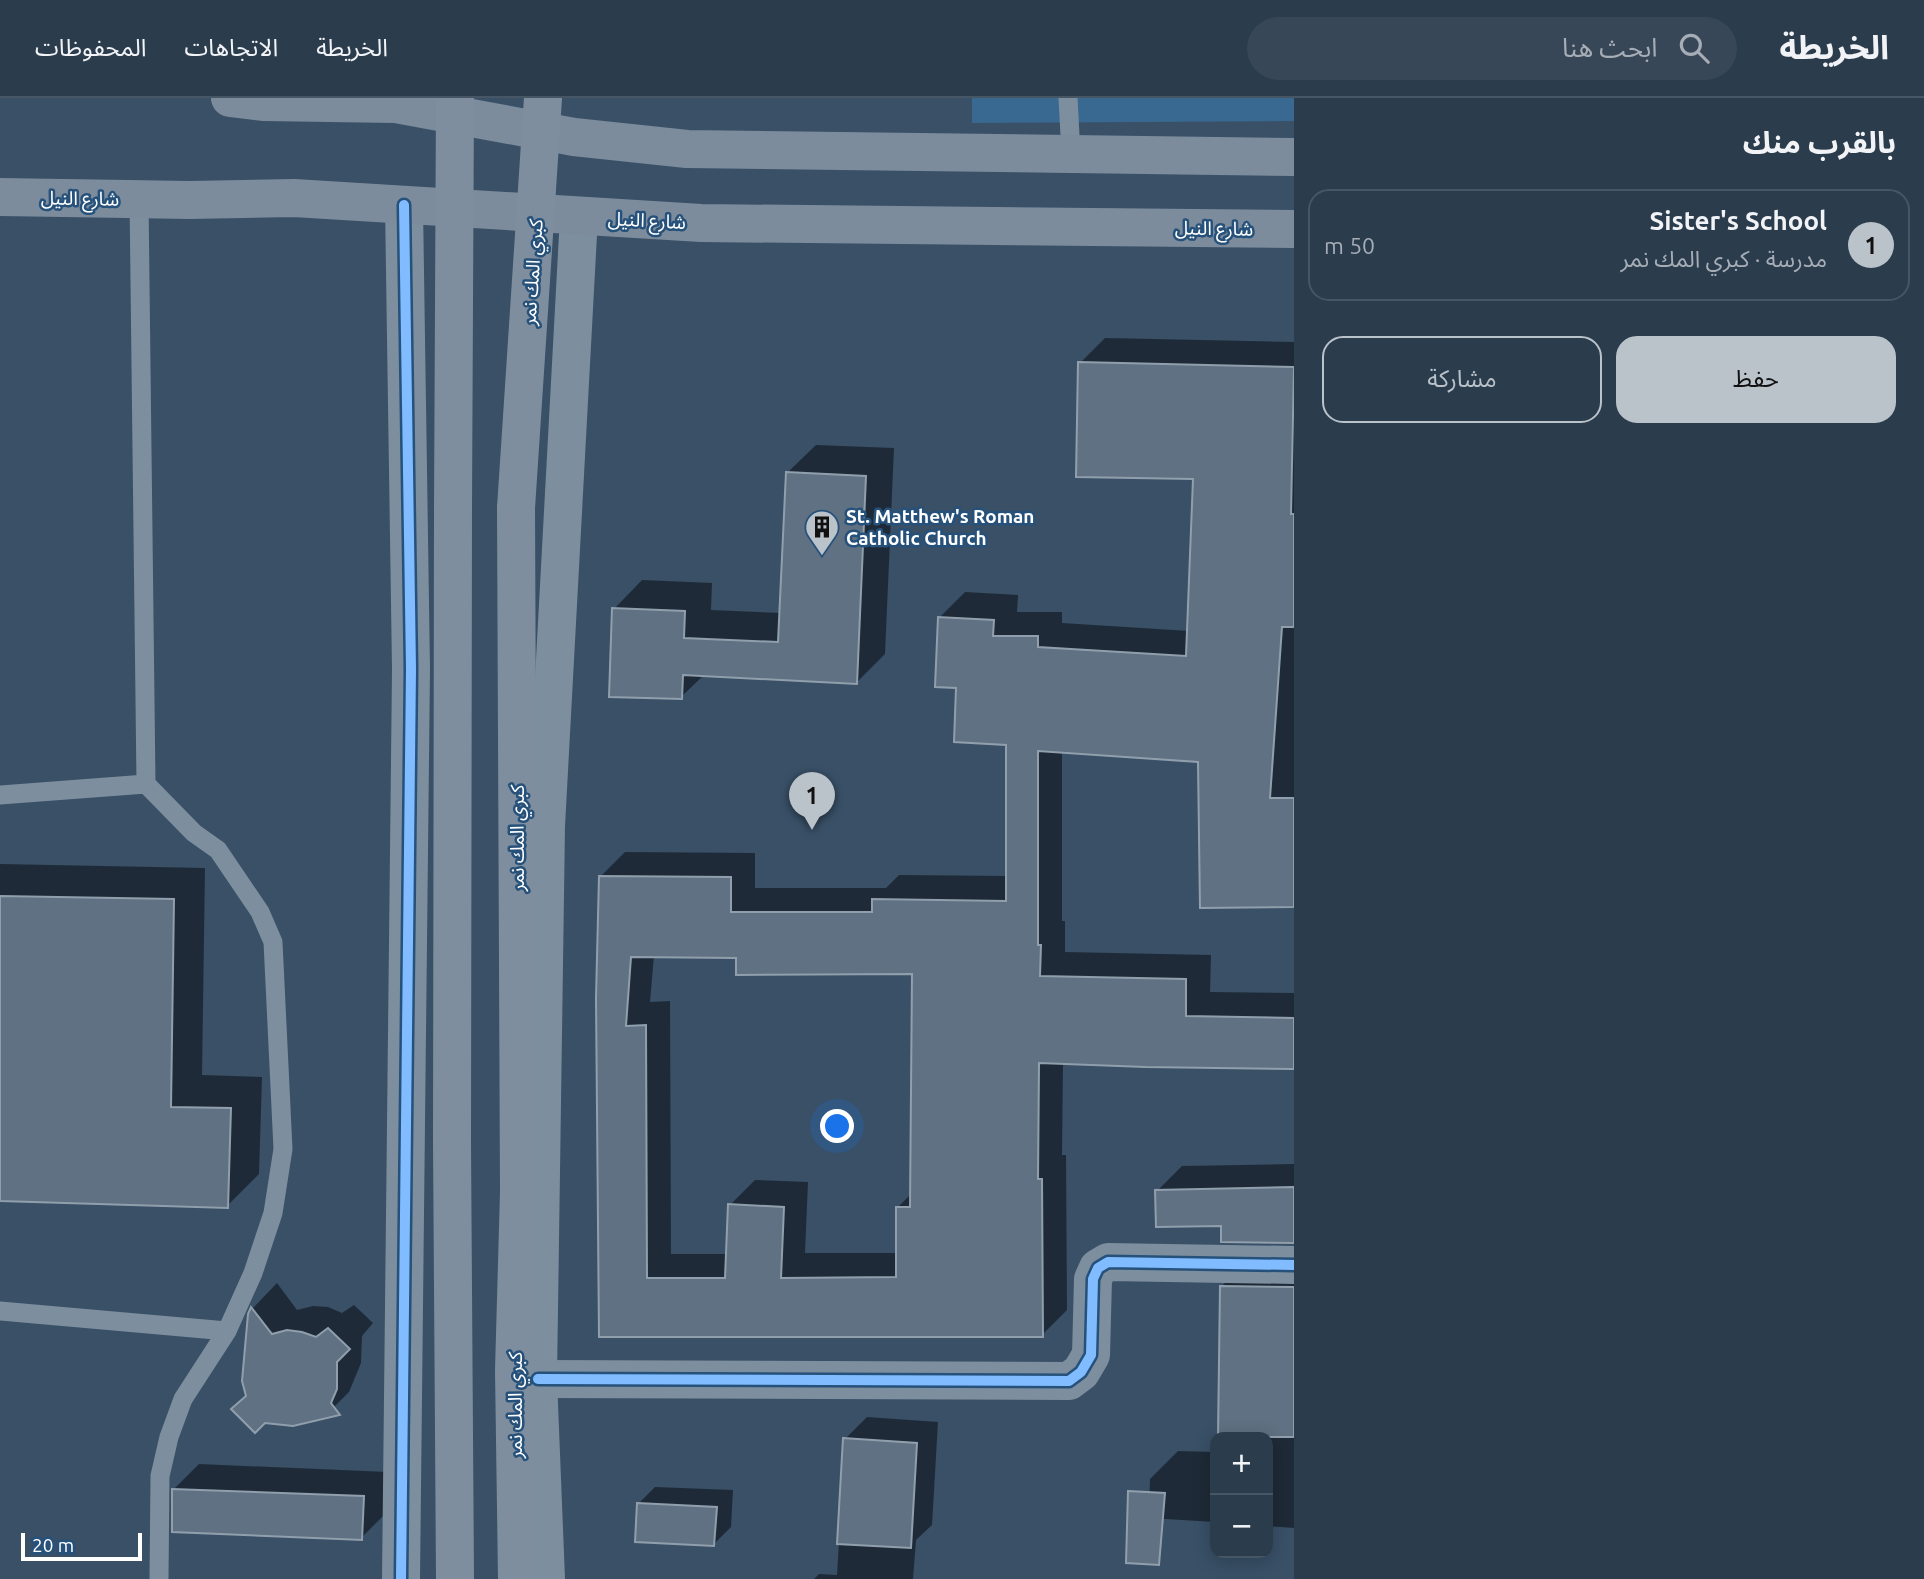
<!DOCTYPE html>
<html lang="ar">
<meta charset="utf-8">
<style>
body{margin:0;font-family:Ubuntu,"Noto Sans Arabic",sans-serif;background:#374757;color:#f1f3f6;direction:rtl}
.controls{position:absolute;right:21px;bottom:21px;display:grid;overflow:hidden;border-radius:14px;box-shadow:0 4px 18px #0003}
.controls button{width:63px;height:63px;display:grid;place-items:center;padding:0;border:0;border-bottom:2px solid #475665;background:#2b3c4d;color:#f1f3f6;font:35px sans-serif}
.scale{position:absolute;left:21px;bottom:18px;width:121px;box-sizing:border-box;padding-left:7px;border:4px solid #fff;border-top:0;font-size:19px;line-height:24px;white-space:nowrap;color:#fff;-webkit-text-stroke:5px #26517a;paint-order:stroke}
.you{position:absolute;left:838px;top:1029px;width:24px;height:24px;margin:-18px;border:5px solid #fff;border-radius:50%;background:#1a73e8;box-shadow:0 0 0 10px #1a73e833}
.badge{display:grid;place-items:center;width:46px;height:46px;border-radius:50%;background:#bac2ca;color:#111;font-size:23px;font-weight:700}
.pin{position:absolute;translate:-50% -58px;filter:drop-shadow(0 2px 4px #0008)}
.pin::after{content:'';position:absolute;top:37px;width:24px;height:21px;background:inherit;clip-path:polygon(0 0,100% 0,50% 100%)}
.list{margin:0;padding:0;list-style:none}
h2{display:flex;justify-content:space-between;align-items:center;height:91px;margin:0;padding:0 28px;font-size:30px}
h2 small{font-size:23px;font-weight:400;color:#a6adb6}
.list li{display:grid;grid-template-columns:46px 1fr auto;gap:21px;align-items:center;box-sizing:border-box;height:112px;margin:0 14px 14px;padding:0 14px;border:2px solid #475665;border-radius:21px}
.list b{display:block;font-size:26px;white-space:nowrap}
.list p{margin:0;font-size:23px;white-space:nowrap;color:#a6adb6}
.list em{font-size:23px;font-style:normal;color:#a6adb6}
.actions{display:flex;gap:14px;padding:21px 28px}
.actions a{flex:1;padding:16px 0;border:2px solid #bac2ca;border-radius:21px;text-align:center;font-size:24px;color:#bac2ca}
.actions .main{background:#bac2ca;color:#111}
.icon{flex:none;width:38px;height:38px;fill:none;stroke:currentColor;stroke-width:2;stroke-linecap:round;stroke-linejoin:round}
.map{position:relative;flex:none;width:1294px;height:1481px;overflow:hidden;direction:ltr}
header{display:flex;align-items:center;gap:42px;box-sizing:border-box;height:98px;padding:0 35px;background:#2b3c4d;border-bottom:2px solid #475665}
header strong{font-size:33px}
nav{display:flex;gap:38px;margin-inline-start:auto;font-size:24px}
.search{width:490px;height:63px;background:#374757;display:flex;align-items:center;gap:18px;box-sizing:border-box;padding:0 24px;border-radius:38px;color:#a6adb6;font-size:26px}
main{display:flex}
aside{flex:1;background:#2b3c4d}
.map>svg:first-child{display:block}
.green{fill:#396891}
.shadow{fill:#0007;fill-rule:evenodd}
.building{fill:#5f7182;stroke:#919fad;stroke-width:2;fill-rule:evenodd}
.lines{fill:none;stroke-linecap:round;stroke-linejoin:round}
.service{stroke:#7d8e9e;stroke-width:19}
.minor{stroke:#7d8e9e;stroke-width:38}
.tertiary{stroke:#7d8e9e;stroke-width:38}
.primary{stroke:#7c8c9d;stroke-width:38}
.trunk{stroke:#7e8e9e;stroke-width:38}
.trunk-bridge{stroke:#7e8e9e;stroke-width:38}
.cycleway-casing{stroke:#26517a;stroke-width:15}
.cycleway{stroke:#80bcff;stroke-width:10}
.labels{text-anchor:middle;stroke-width:5;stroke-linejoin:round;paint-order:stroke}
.street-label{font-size:19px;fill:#fff;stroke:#26517a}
.poi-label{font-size:19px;font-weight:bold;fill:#fff;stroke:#26517a;text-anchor:start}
</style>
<header>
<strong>الخريطة</strong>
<div class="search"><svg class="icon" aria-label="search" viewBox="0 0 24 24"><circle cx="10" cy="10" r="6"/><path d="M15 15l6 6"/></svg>ابحث هنا</div>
<nav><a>الخريطة</a><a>الاتجاهات</a><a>المحفوظات</a></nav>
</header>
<main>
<aside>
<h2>بالقرب منك<small></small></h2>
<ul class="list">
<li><span class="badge">1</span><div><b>Sister's School</b><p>مدرسة · كبري المك نمر</p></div><em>50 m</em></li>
</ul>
<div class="actions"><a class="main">حفظ</a><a>مشاركة</a></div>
</aside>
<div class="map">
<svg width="1294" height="1481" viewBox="0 0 1294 1481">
<rect width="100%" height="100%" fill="#395067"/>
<path class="green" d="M 972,0 L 1294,0 L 1294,23 L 972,25 Z"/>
<path class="shadow" d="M 1105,240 L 1294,244 L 1294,807 L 1199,662 L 1062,653 L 1062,823 L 1065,823 L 1065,854 L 1211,857 L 1210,894 L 1294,895 L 1294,970 L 1063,964 L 1062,1057 L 1066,1057 L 1067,1212 L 1042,1237 L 601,1237 L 600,779 L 625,754 L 755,755 L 755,790 L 886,790 L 899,777 L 1008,778 L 1008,645 L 958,589 L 940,519 L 965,494 L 1018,497 L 1017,514 L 1062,514 L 1062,525 L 1189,533 L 1194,380 L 1080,265 ZM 654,857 L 738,858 L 914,874 L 912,1095 L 898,1109 L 897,1155 L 805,1155 L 808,1084 L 755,1082 L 730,1107 L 728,1156 L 671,1156 L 670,903 L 650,904 Z
M 816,347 L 894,350 L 885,556 L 857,584 L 704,577 L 681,599 L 614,511 L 642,482 L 712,485 L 711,512 L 781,515 L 787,375 Z
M 0,766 L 205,770 L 202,977 L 262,979 L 259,1076 L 227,1108 L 0,1102 Z
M 1294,1066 L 1294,1125 L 1157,1093 L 1182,1068 Z
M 1250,1160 L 1294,1161 L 1294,1430 L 1268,1428 L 1268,1339 L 1220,1339 L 1222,1188 Z
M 277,1185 L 297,1212 L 313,1208 L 328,1209 L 342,1215 L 354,1207 L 373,1225 L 362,1238 L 361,1265 L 349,1294 L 324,1319 L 233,1311 L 247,1297 L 250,1216 L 253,1210 Z
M 867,1319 L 938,1324 L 932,1427 L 916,1442 L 913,1481 L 814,1481 L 819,1476 L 837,1477 L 845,1341 Z
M 1178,1353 L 1215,1354 L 1215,1424 L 1149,1420 L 1150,1381 Z
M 199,1366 L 388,1374 L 386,1415 L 361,1440 L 174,1391 Z
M 655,1389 L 733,1392 L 731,1429 L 714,1446 L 638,1406 Z"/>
<path class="building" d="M 1078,264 L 1294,269 L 1291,416 L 1294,416 L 1294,529 L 1282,529 L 1270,700 L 1294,700 L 1294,809 L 1200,810 L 1198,664 L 1038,653 L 1038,847 L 1041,847 L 1040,878 L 1186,881 L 1186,918 L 1294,920 L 1294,971 L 1145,969 L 1039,965 L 1038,1081 L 1042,1081 L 1043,1239 L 599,1239 L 596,900 L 599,778 L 731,779 L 731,814 L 872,814 L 872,801 L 1006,803 L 1006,647 L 954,644 L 956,590 L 935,589 L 938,519 L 994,522 L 993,538 L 1038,538 L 1038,549 L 1186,558 L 1193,381 L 1076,379 ZM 631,859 L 736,860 L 736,877 L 912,876 L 910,1109 L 896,1109 L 896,1179 L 781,1180 L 784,1109 L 728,1106 L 725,1180 L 647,1180 L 646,927 L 626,928 Z
M 786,374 L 866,378 L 857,586 L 683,577 L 682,601 L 609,599 L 612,510 L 685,513 L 684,540 L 778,544 Z
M 0,798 L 174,801 L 171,1009 L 231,1010 L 228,1110 L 0,1103 Z
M 1294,1089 L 1294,1145 L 1221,1144 L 1221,1128 L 1156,1129 L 1155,1092 Z
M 1220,1188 L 1294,1189 L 1294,1339 L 1218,1339 Z
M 251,1209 L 272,1236 L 287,1232 L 302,1234 L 316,1239 L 328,1230 L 350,1251 L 337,1264 L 337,1291 L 331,1305 L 340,1317 L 293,1328 L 265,1325 L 255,1335 L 231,1311 L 246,1298 L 242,1283 L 248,1216 Z
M 843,1340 L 917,1345 L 911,1450 L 837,1446 Z
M 172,1391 L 364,1398 L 362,1442 L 172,1434 Z
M 1128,1393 L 1165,1395 L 1159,1467 L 1126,1465 Z
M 637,1405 L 717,1409 L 714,1448 L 635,1444 Z"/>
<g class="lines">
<path class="service" d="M 1068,0 L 1071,56
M 139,100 L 146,686
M 0,697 L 146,686 L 194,735 L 218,752 L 260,814 L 273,844 L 283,1051 L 273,1115 L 253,1175 L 227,1233 L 183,1301 L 169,1339 L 160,1378 L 159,1481
M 0,1213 L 227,1233"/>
<path class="minor" d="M 538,1281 L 1069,1283 L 1081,1274 L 1091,1257 L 1093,1181 L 1098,1170 L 1108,1164 L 1294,1167"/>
<path class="tertiary" d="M 401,1481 L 411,571 L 404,107
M 546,1481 L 538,1281 L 546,728 L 579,118"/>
<path class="primary" d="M 230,0 L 263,4 L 396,6 L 574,39 L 687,51 L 1294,59
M 0,99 L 190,102 L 294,100 L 701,125 L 1294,131"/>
<path class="trunk" d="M 516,410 L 519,1094 L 514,1272 L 517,1481
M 453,413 L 452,1044 L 455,1481"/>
<path class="trunk-bridge" d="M 516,410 L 543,0
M 453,413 L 455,0"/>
<g class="cycleway-casing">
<path id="cycleway" d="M 538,1281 L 1069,1283 L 1081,1274 L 1091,1257 L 1093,1181 L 1098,1170 L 1108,1164 L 1294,1167
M 401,1481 L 411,571 L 404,107"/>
</g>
<use href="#cycleway" class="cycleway"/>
</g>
<defs>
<g id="building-pin" transform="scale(1.75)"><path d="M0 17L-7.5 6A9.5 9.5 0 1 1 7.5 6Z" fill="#bac2ca" stroke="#26517a"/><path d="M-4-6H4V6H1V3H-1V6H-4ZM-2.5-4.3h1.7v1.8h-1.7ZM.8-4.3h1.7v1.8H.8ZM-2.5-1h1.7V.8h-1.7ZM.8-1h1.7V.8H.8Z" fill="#111"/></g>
</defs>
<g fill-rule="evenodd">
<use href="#building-pin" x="822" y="429"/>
</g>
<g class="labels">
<g class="street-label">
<text transform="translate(80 100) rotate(1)" y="7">شارع النيل</text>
<text transform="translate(647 122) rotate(3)" y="7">شارع النيل</text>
<text transform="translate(1214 130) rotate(1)" y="7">شارع النيل</text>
<text transform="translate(532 174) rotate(-86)" y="7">كبري المك نمر</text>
<text transform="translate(517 740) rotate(-90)" y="7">كبري المك نمر</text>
<text transform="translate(515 1307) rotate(-90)" y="7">كبري المك نمر</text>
</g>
<g class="poi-label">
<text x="846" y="425">St. Matthew's Roman<tspan x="846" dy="22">Catholic Church</tspan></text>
</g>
</g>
</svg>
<div class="controls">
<button>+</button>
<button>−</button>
</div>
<div class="scale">20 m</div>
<div class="you"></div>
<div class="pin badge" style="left:812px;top:732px">1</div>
</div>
</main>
